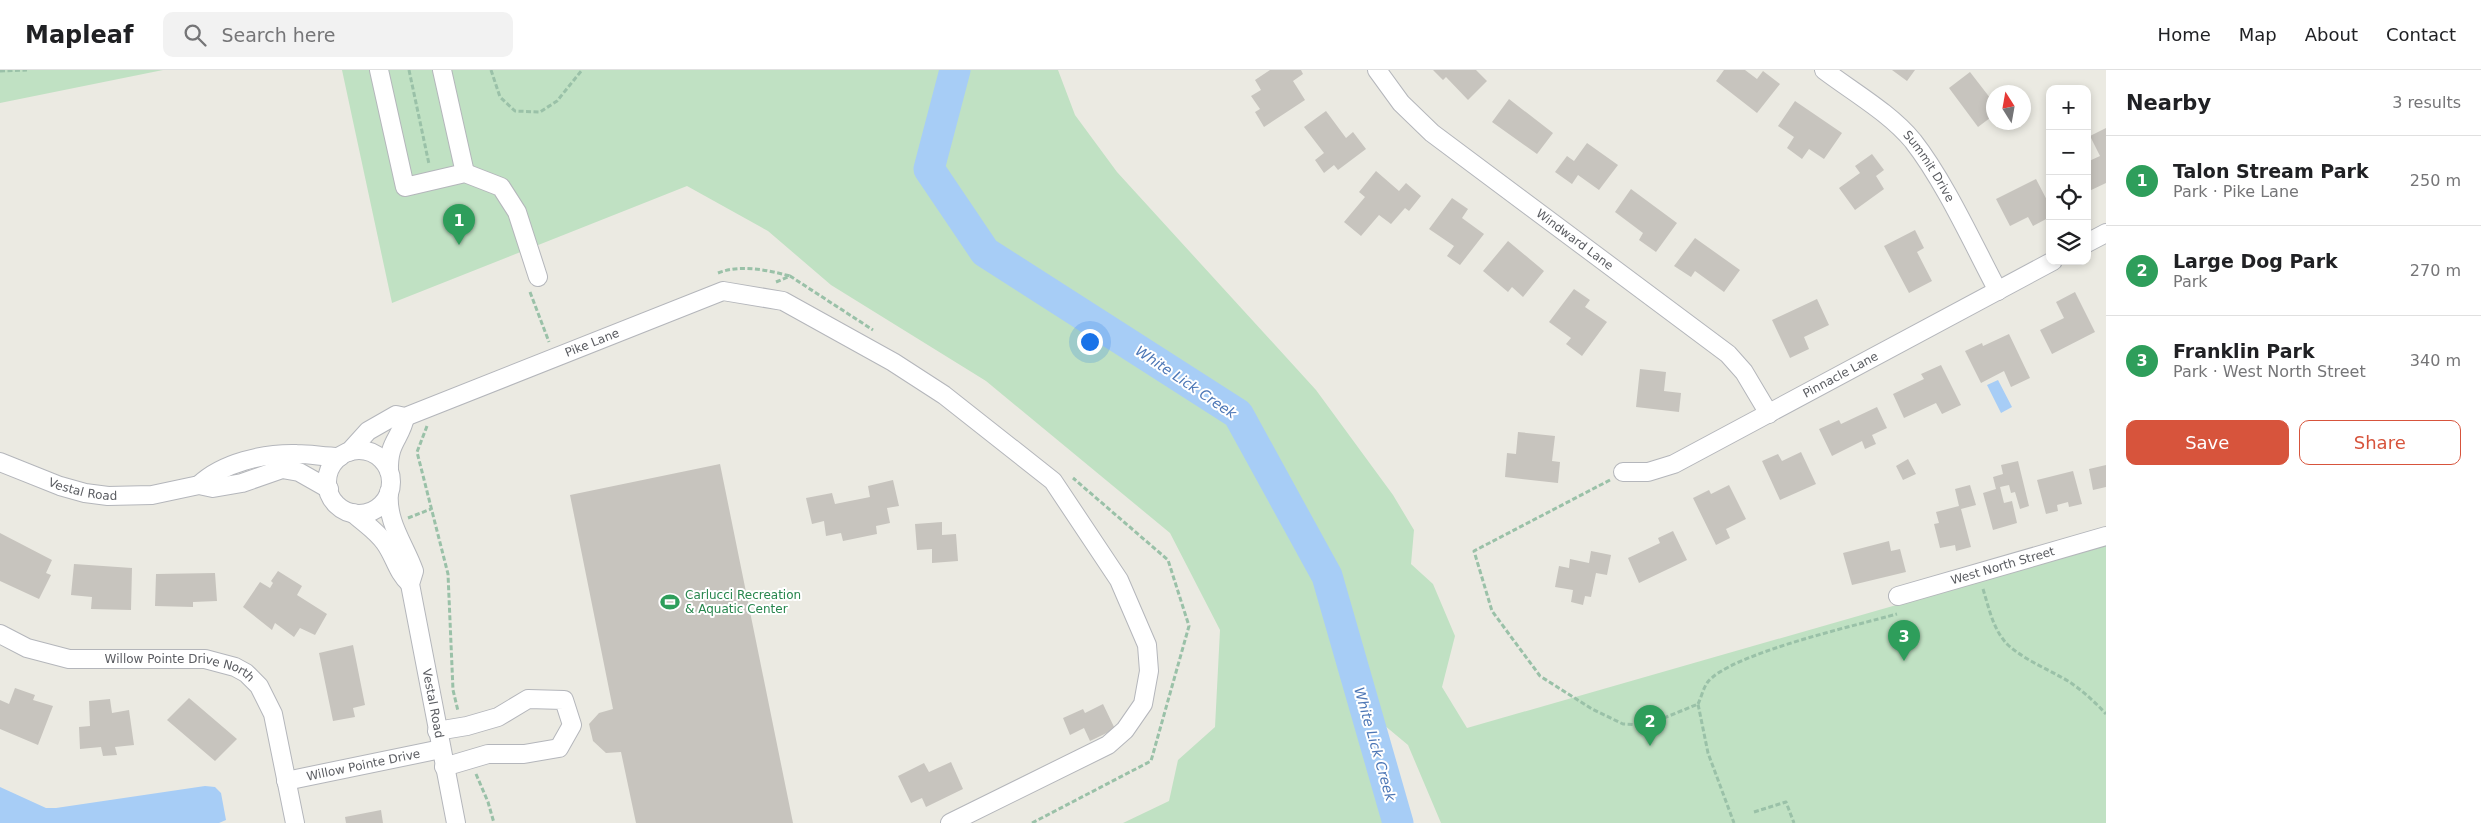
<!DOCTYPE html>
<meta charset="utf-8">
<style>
body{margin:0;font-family:"DejaVu Sans",sans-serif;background:#f2f2f2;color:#202124}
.controls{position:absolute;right:15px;top:15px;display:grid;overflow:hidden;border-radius:10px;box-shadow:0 2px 8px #0003}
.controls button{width:45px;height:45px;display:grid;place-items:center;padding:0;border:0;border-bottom:1px solid #e0e0e0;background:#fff;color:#202124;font:25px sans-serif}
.compass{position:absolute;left:1986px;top:15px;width:45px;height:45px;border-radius:50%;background:#fff;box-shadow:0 2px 8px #0003;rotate:349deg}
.you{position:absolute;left:1089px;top:271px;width:18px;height:18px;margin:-12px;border:4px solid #fff;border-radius:50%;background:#1a73e8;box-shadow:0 0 0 8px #1a73e833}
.badge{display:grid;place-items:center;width:32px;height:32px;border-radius:50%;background:#d7543c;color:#fff;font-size:16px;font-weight:700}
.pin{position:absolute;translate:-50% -41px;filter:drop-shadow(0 1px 2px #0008)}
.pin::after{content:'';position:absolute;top:26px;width:18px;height:15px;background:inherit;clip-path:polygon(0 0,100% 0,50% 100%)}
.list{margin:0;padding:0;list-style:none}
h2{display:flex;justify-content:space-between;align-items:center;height:65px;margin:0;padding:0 20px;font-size:21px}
h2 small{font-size:16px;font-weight:400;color:#757577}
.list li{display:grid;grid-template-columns:32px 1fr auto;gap:15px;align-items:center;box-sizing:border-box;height:90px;padding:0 20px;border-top:1px solid #e0e0e0}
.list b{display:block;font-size:19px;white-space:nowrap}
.list p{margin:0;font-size:16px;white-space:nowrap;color:#757577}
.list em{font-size:16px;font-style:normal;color:#757577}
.actions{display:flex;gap:10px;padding:15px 20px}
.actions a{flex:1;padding:11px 0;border:1px solid #d7543c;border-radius:10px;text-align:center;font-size:18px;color:#d7543c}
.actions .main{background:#d7543c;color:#fff}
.icon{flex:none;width:28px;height:28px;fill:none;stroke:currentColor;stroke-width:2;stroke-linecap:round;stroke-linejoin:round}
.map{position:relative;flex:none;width:2106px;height:753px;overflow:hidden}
header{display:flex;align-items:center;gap:30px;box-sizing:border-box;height:70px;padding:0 25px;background:#fff;border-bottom:1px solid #e0e0e0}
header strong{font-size:24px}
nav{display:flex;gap:28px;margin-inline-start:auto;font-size:18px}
.search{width:350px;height:45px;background:#f2f2f2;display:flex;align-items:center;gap:12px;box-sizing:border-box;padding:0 18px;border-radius:10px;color:#757577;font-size:19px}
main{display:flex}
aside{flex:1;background:#fff}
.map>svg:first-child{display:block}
.green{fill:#c0e1c3}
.water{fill:#a7cdf6}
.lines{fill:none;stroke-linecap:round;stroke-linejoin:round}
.river{stroke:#a7cdf6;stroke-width:31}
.building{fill:#c7c4be}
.minor-casing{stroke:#b4b6bb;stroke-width:20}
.path{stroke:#9ac1a8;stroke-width:3;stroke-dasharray:5 2.5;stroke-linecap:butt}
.minor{stroke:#fff;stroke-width:18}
.labels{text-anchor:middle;stroke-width:4;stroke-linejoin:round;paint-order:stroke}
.street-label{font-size:12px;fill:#5a5c61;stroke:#fff}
.leisure-label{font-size:12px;fill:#27864d;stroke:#fff;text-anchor:start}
.water-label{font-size:14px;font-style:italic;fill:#4d77b6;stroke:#fff}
</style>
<header>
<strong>Mapleaf</strong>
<div class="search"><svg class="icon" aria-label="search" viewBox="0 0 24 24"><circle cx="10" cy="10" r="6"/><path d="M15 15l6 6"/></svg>Search here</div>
<nav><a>Home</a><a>Map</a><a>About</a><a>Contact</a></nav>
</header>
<main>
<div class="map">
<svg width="2106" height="753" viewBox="0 0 2106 753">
<rect width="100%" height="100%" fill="#ebeae2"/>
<path class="green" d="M 0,0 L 163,0 L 0,33 Z
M 342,0 L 1058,0 L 1075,45 L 1117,102 L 1316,320 L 1393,425 L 1414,460 L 1411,494 L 1433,514 L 1455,566 L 1442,617 L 1467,658 L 2106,475 L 2106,753 L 1441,753 L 1408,675 L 1366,640 L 1398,753 L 1123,753 L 1169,731 L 1178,690 L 1215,657 L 1220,560 L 1170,463 L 986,311 L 831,215 L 768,161 L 687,116 L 392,233 Z"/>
<path class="water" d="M 1998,310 L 2012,337 L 2001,343 L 1987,315 Z
M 205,716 L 215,717 L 221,723 L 226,750 L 219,753 L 0,753 L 0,717 L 46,738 L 56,738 Z"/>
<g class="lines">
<path class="river" d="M 955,0 L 929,99 L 985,182 L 1238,344 L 1327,506 L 1398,753"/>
</g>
<path class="building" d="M 1270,0 L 1301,0 L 1303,4 L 1293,11 L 1305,30 L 1264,57 L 1255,42 L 1260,39 L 1251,26 L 1261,20 L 1255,10 Z
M 1433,0 L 1476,0 L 1487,11 L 1468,30 L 1446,7 L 1443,10 Z
M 1724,0 L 1745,0 L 1757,9 L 1763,1 L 1780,14 L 1757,43 L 1716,11 Z
M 1892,0 L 1915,0 L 1907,11 Z
M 1970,2 L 1994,33 L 1994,45 L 1978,57 L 1949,18 Z
M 1509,29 L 1553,63 L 1537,84 L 1492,52 Z
M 1795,31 L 1842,63 L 1824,89 L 1809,79 L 1802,89 L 1787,78 L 1794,67 L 1778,56 Z
M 1326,41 L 1346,68 L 1353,62 L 1366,79 L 1338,100 L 1334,95 L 1324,103 L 1315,90 L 1324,83 L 1304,57 Z
M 2106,58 L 2106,113 L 2087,122 L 2087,92 L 2100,86 L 2090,66 Z
M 1587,73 L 1618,95 L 1599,120 L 1578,105 L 1572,114 L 1555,102 L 1567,86 L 1574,91 Z
M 1872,84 L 1884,100 L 1876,106 L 1884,119 L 1855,140 L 1839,118 L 1860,103 L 1855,96 Z
M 1376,101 L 1399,121 L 1406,113 L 1421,126 L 1409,141 L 1405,138 L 1391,154 L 1379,145 L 1361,166 L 1344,152 L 1365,127 L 1359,122 Z
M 2036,109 L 2050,136 L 2050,147 L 2033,156 L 2028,147 L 2010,156 L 1996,129 Z
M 1631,119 L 1677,153 L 1656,182 L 1639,170 L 1643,163 L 1615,142 Z
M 1452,128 L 1468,139 L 1462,148 L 1484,164 L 1460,195 L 1447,186 L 1454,176 L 1429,159 Z
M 1915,160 L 1924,178 L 1917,182 L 1932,211 L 1909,223 L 1884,176 Z
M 1695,168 L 1740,200 L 1724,222 L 1695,201 L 1691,207 L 1674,196 Z
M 1508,171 L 1544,201 L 1523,227 L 1512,217 L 1508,222 L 1483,201 Z
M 1574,219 L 1590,230 L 1585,237 L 1607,252 L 1582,286 L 1566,274 L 1571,268 L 1549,252 Z
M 2075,222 L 2095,262 L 2052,284 L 2040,260 L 2064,248 L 2056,232 Z
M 1817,229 L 1829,255 L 1804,267 L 1809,279 L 1790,288 L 1772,250 Z
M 2009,264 L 2030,308 L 2011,317 L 2004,301 L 1981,313 L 1965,281 L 1982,273 L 1983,276 Z
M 1941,295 L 1961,335 L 1942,344 L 1936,333 L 1904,348 L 1893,324 L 1924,309 L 1921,304 Z
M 1640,299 L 1666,302 L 1664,321 L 1681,323 L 1679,342 L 1636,337 Z
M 1877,337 L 1887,358 L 1872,365 L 1876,374 L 1865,379 L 1862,371 L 1832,386 L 1819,359 L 1839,350 L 1841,354 Z
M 1518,362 L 1555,366 L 1552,391 L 1560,392 L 1558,413 L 1505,407 L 1507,383 L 1516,384 Z
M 1801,382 L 1816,414 L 1780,430 L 1762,391 L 1778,384 L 1782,391 Z
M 1908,389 L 1916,404 L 1903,410 L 1896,396 Z
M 2018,391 L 2029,436 L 2020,439 L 2015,422 L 2011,423 L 2009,415 L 2000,417 L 2004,433 L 2012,431 L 2017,453 L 1993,460 L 1983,423 L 1996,419 L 1993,407 L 2003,404 L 2001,395 Z
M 720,394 L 793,753 L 636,753 L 621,682 L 606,683 L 593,671 L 589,654 L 599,643 L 613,639 L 570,425 Z
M 2106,395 L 2106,417 L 2093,420 L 2089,399 Z
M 2073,401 L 2082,434 L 2069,437 L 2068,432 L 2057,435 L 2058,441 L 2046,444 L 2037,410 Z
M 893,410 L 899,436 L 887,438 L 890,453 L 876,456 L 877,464 L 843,471 L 841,463 L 826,466 L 824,451 L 812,454 L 806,428 L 832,423 L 835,434 L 870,427 L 868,416 Z
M 1729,415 L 1746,449 L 1726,459 L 1730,468 L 1716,475 L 1693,428 L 1709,420 L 1711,424 Z
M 1970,415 L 1976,435 L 1961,439 L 1971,477 L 1956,481 L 1955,475 L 1940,478 L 1934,454 L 1939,453 L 1936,442 L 1959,436 L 1955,419 Z
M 942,452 L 942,465 L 956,464 L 958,491 L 932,493 L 932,479 L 917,480 L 915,454 Z
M 1673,461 L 1687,490 L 1639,513 L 1628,488 L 1660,473 L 1658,468 Z
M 0,463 L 52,490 L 46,503 L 51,505 L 39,529 L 0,511 Z
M 1889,471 L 1891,481 L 1900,479 L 1906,502 L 1852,515 L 1843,483 Z
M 1591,481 L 1611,485 L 1607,505 L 1596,503 L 1591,527 L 1585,526 L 1583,535 L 1571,532 L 1573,520 L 1555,517 L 1559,496 L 1569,498 L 1570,489 L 1589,493 Z
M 74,494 L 132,498 L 131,540 L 91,539 L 92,527 L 71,525 Z
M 278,501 L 302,516 L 297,525 L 327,544 L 315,565 L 300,558 L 294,567 L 275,553 L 272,560 L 243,537 L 260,512 L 270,518 L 273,513 L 271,511 Z
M 215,503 L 217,531 L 193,532 L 193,537 L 155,536 L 156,504 Z
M 353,575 L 365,635 L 353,638 L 355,647 L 333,651 L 319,583 Z
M 15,618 L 35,625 L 33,630 L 53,636 L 38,675 L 0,659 L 0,630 L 9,634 Z
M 189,628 L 237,669 L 215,691 L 167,650 Z
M 110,629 L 112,643 L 129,640 L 134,675 L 115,677 L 117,685 L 103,686 L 101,677 L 80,679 L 79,657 L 90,656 L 89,631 Z
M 1103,634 L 1115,659 L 1090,671 L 1084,658 L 1070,665 L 1063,648 L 1083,639 L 1085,643 Z
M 951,692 L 963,719 L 926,737 L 922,728 L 911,733 L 898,706 L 924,693 L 929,702 Z
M 381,740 L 383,753 L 346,753 L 345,747 Z"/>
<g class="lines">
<g class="minor-casing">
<g id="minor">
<path d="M 379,0 L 405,117 L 465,103 L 501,117 L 517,142 L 538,207"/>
<path d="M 442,0 L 465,103"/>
<path id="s1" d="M 1377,0 L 1401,33 L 1432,63 L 1728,284 L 1744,302 L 1769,344"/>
<path id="s2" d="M 1824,0 C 1853,22 1890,43 1913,71 C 1945,112 1973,174 1998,221"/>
<path d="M 2087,173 L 2106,163"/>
<circle cx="359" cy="412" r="32"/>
<path id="s3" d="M 349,382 L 368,361 L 396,345 L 405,347 L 723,221 L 783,231 L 893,292 L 944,325 L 1053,411 L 1119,510 L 1147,575 L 1149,601 L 1143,634 L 1125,660 L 1108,675 L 950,753"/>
<path id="s4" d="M 0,392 L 60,416 L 85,423 L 108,426 L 152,425 L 199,415 L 213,418 L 242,413 L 282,399 L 299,402 L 329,419"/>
<path d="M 389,401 C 388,371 401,369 405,347"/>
<path id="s5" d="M 1623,402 L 1648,402 L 1674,394 L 2053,191"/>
<path d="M 199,415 C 222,393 264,383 297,384 C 311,384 325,387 340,387"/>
<path id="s6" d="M 389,422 C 386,452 405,475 414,501 L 410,514 L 456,753"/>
<path d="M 353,443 C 364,453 377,461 385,473 C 395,487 397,502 410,514"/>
<path id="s7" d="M 1898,526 L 2106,466"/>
<path id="s8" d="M 0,564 L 27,578 L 69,589 L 205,589 L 235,597 L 246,603 L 259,616 L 273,644 L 295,753"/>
<path d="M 437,661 L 467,656 L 498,647 L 528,629 L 564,630 L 572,655 L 559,678 L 524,684 L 488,684 L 444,697"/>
<path id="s9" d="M 286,711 L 441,679"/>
</g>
</g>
<path class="path" d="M 409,0 L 429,94
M 491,0 L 500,27 L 515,41 L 540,42 L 557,31 L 582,0
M 0,1 L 27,0
M 718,203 C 740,194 767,200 790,206
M 776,212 L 790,206 L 873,260
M 530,222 L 549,272
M 427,356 L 417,382 L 448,504 L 453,620 L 458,641
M 1610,410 L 1474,481 L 1492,541 L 1540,606 L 1592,639 L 1623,654 L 1647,655 L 1698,634 L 1708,683 L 1734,753
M 408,448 L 431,439
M 1983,519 C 1989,538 1993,560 2008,575 C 2026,591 2048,599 2068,611 C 2082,620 2095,632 2106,644
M 1698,634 C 1701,628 1703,619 1707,613 C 1728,584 1858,555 1897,544
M 476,704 L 488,732 L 494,753
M 1754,742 L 1786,732 L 1794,753
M 1032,753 L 1151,691 L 1189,556 L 1168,490 L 1073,408"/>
<use href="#minor" class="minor"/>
</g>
<defs>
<g id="stadium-bare" transform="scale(1.5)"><path d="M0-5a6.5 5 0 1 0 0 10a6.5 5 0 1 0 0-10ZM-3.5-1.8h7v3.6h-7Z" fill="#2e9e5b" stroke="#fff" stroke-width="2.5" paint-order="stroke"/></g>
</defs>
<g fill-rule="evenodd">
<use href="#stadium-bare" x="670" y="532"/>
</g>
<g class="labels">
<g class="street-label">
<text dy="4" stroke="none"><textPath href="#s2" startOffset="144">Summit Drive</textPath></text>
<text dy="4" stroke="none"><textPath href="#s1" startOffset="262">Windward Lane</textPath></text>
<text dy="4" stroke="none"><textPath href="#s3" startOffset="271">Pike Lane</textPath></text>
<text dy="4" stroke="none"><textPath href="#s5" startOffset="241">Pinnacle Lane</textPath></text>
<text dy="4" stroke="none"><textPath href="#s4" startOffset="88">Vestal Road</textPath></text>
<text dy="4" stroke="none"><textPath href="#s7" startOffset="109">West North Street</textPath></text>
<text dy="4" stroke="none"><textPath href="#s8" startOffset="186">Willow Pointe Drive North</textPath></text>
<text dy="4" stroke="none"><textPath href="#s6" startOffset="219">Vestal Road</textPath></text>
<text dy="4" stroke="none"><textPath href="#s9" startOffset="79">Willow Pointe Drive</textPath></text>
</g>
<g class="leisure-label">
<text x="685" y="529">Carlucci Recreation<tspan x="685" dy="14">&amp; Aquatic Center</tspan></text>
</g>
<g class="water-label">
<text transform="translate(1186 312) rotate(34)" y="5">White Lick Creek</text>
<text transform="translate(1375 674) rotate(74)" y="5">White Lick Creek</text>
</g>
</g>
</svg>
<div class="controls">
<button>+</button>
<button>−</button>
<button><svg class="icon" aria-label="locate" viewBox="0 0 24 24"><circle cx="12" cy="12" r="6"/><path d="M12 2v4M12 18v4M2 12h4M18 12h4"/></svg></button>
<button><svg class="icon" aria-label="layers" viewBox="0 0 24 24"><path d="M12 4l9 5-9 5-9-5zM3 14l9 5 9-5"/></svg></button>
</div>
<svg class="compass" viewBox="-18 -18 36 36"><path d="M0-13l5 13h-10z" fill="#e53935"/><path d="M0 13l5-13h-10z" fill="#757577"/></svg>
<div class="you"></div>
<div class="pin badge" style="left:459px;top:175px;background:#2e9e5b">1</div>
<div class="pin badge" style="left:1650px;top:676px;background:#2e9e5b">2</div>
<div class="pin badge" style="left:1904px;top:591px;background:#2e9e5b">3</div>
</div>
<aside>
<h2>Nearby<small>3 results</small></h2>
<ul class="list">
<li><span class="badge" style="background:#2e9e5b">1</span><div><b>Talon Stream Park</b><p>Park · Pike Lane</p></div><em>250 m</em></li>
<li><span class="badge" style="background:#2e9e5b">2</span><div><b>Large Dog Park</b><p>Park</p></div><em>270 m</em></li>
<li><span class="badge" style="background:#2e9e5b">3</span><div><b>Franklin Park</b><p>Park · West North Street</p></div><em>340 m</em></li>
</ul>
<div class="actions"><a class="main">Save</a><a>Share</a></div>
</aside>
</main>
